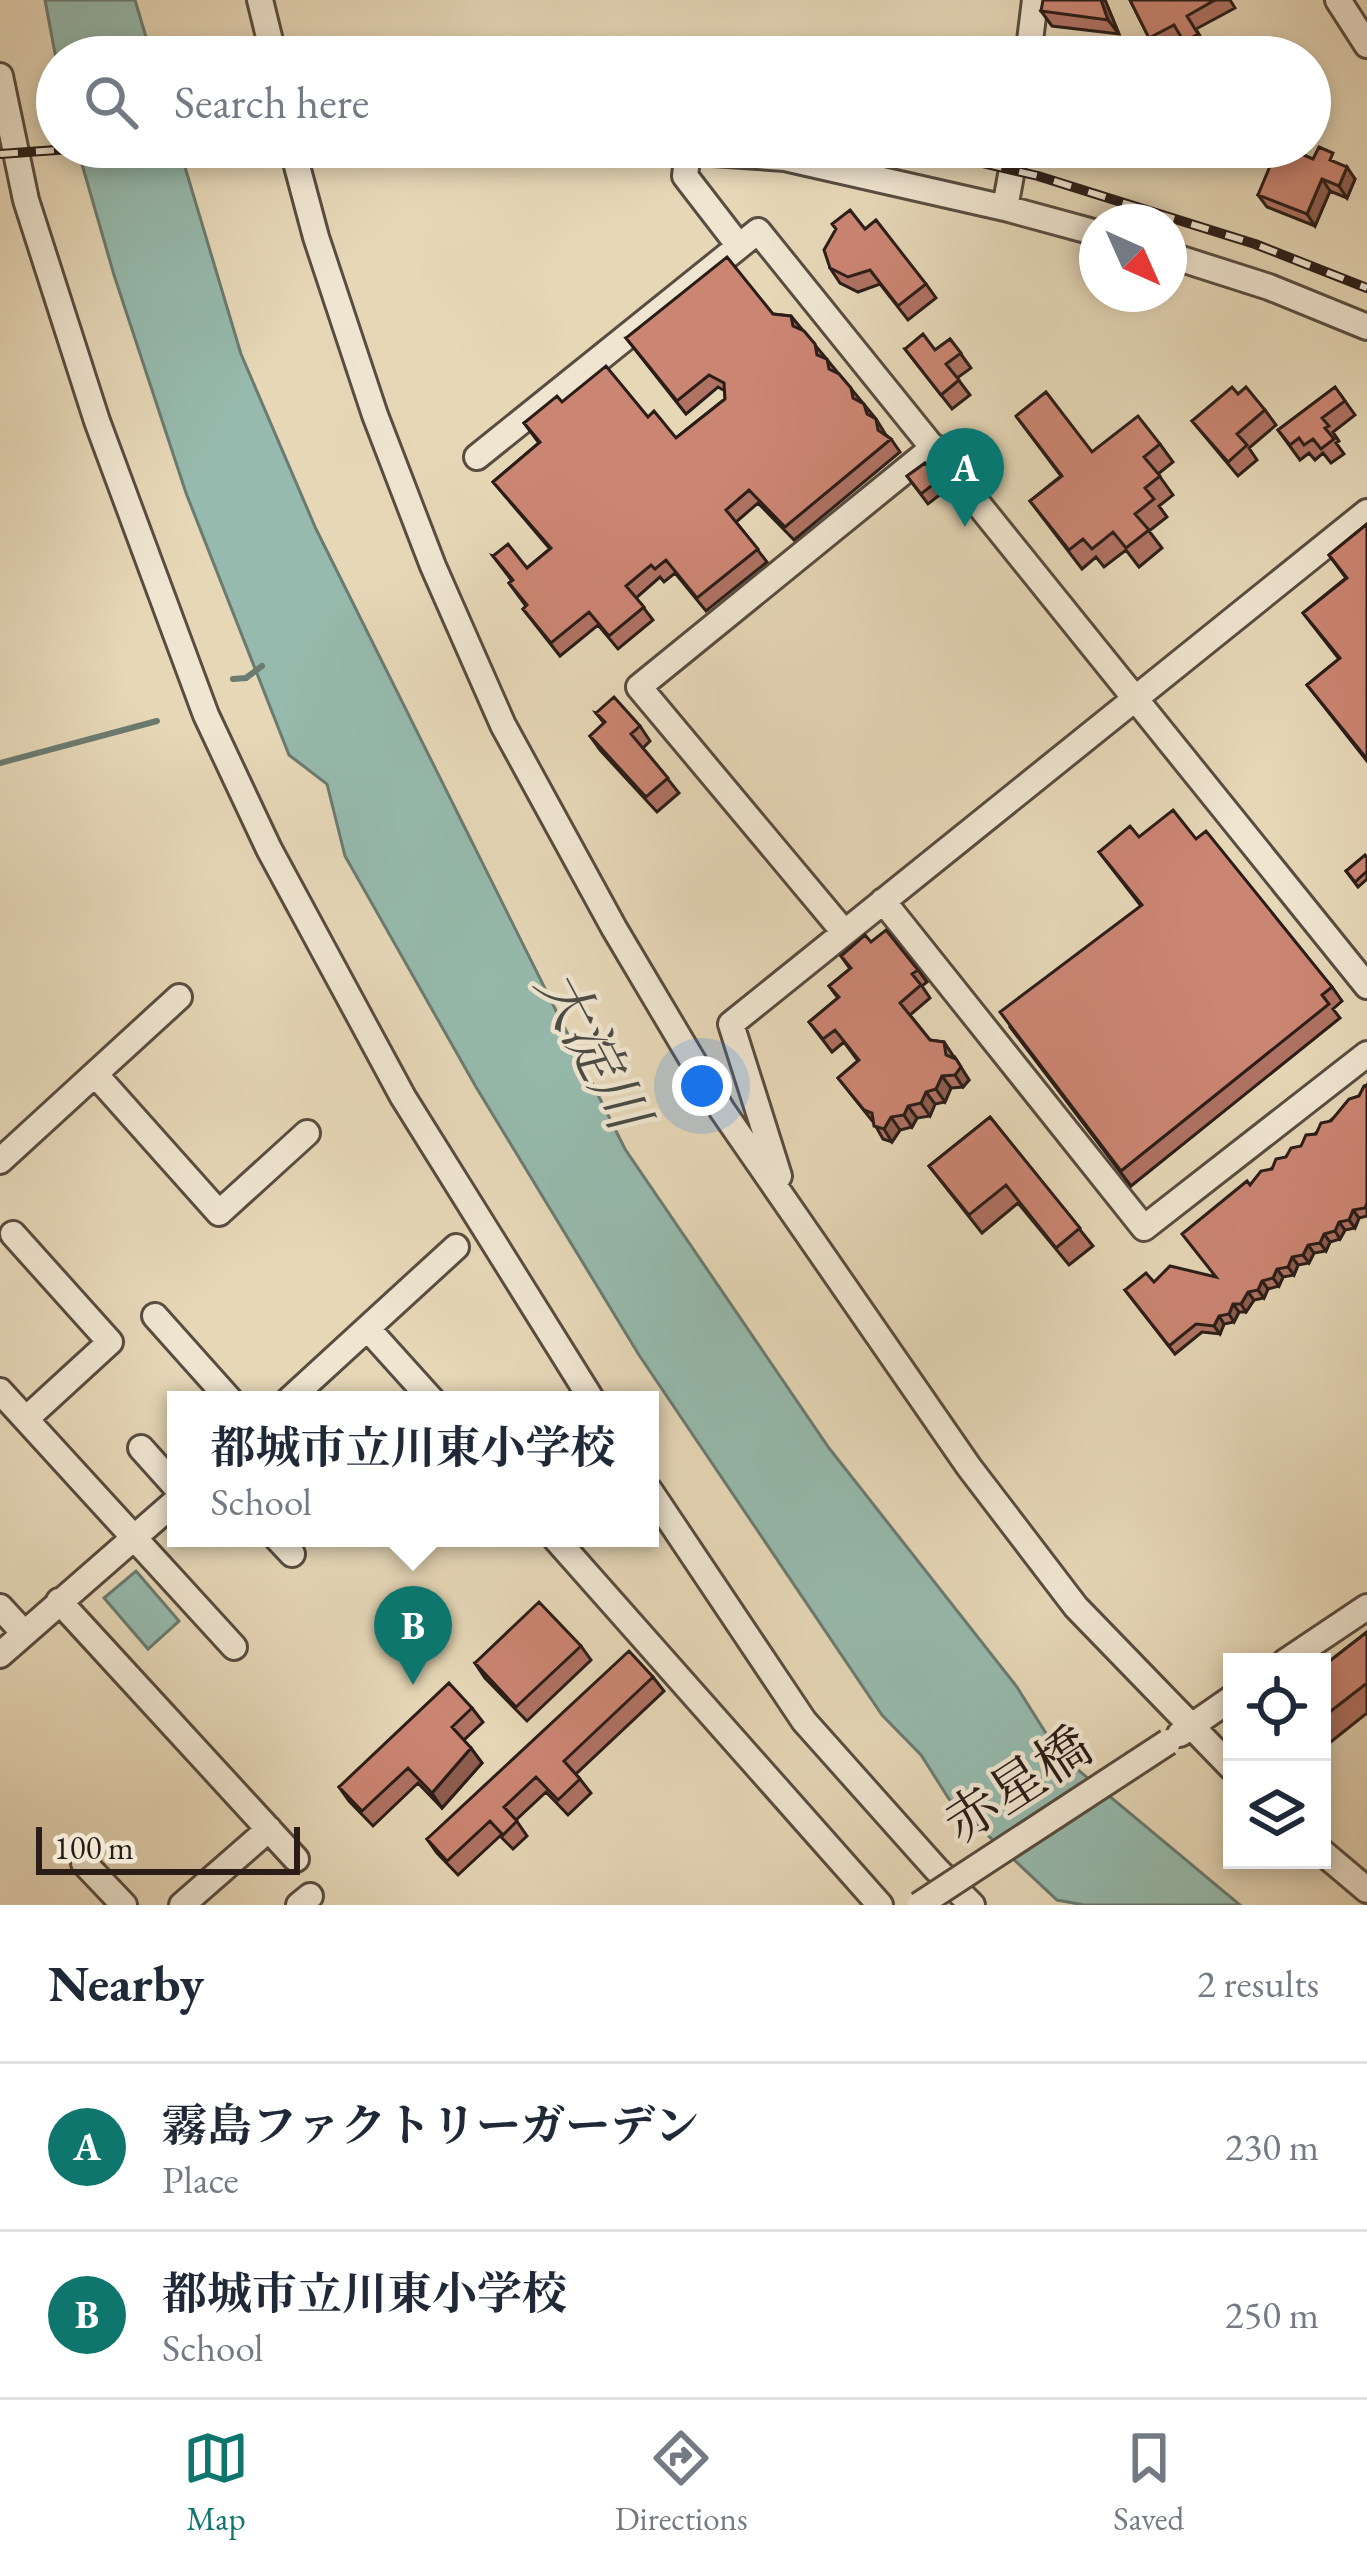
<!DOCTYPE html>
<meta charset="utf-8">
<style>
body{margin:0;font-family:"EB Garamond","Noto Serif JP",serif;background:#f2f2f3;color:#1f2937}
.controls{position:absolute;right:36px;bottom:36px;display:grid;overflow:hidden;border-radius:0px;box-shadow:0 6px 18px #0003}
.controls button{width:108px;height:108px;display:grid;place-items:center;padding:0;border:0;border-bottom:3px solid #e0e1e3;background:#fff;color:#1f2937;font:60px sans-serif}
.compass{position:absolute;left:1079px;top:204px;width:108px;height:108px;border-radius:50%;background:#fff;box-shadow:0 6px 18px #0003;rotate:135deg}
.scale{position:absolute;left:36px;bottom:30px;width:264px;box-sizing:border-box;padding-left:12px;border:6px solid #2a1d18;border-top:0;font-size:33px;line-height:42px;white-space:nowrap;color:#2a1d18;-webkit-text-stroke:9px #efe5d0;paint-order:stroke}
.you{position:absolute;left:702px;top:1086px;width:42px;height:42px;margin:-30px;border:9px solid #fff;border-radius:50%;background:#1a73e8;box-shadow:0 0 0 18px #1a73e833}
.badge{display:grid;place-items:center;width:78px;height:78px;border-radius:50%;background:#0f766e;color:#fff;font-size:39px;font-weight:700}
.pin{position:absolute;translate:-50% -99px;filter:drop-shadow(0 3px 6px #0008)}
.pin::after{content:'';position:absolute;top:63px;width:42px;height:36px;background:inherit;clip-path:polygon(0 0,100% 0,50% 100%)}
.popup{position:absolute;left:167px;top:1391px;width:492px;height:156px;box-sizing:border-box;display:grid;place-content:center;border-radius:0px;background:#fff;filter:drop-shadow(0 3px 9px #0005);font-size:39px;white-space:nowrap;color:#747a83}
.popup b{font-size:45px;color:#1f2937}
.popup::after{content:'';position:absolute;left:50%;top:100%;margin-left:-24px;border:24px solid transparent;border-top-color:#fff}
.list{margin:0;padding:0;list-style:none}
h2{display:flex;justify-content:space-between;align-items:center;height:156px;margin:0;padding:0 48px;font-size:51px}
h2 small{font-size:39px;font-weight:400;color:#747a83}
.list li{display:grid;grid-template-columns:78px 1fr auto;gap:36px;align-items:center;box-sizing:border-box;height:168px;padding:0 48px;border-top:3px solid #e0e1e3}
.list b{display:block;font-size:45px;white-space:nowrap}
.list p{margin:0;font-size:39px;white-space:nowrap;color:#747a83}
.list em{font-size:39px;font-style:normal;color:#747a83}
.icon{flex:none;width:66px;height:66px;fill:none;stroke:currentColor;stroke-width:2;stroke-linecap:round;stroke-linejoin:round}
.map{position:relative;flex:none;width:1367px;height:1905px;overflow:hidden}
.search{position:absolute;background:#fff;box-shadow:0 6px 18px #0003;left:36px;right:36px;top:36px;height:132px;display:flex;align-items:center;gap:30px;box-sizing:border-box;padding:0 42px;border-radius:66px;color:#747a83;font-size:45px}
.sheet{height:492px;background:#fff}
nav{display:flex;justify-content:space-around;align-items:center;box-sizing:border-box;height:168px;border-top:3px solid #e0e1e3;background:#fff;font-size:33px;color:#747a83}
nav a{display:grid;justify-items:center;gap:6px}
nav .on{color:#0f766e}
.map>svg:first-child{display:block}
.water{fill:#96baad;stroke:#6b7b71;stroke-width:3}
.lines{fill:none;stroke-linecap:round;stroke-linejoin:round}
.stream{stroke:#6b7b71;stroke-width:6}
.minor-casing{stroke:#594c40;stroke-width:30}
.minor{stroke:#efe5d0;stroke-width:24}
.rail-casing{stroke:#2a1d18;stroke-width:10}
.rail{stroke:#efe5d0;stroke-width:6;stroke-dasharray:18;stroke-linecap:butt}
.minor-bridge-casing{stroke:#594c40;stroke-width:30;stroke-linecap:butt}
.minor-bridge{stroke:#efe5d0;stroke-width:24}
.wall{fill:#af7263;stroke:#2a1d18;stroke-width:3}
.shaded-wall{fill:#8e5d50;stroke:#2a1d18;stroke-width:3}
.building{fill:#cb8573;stroke:#2a1d18;stroke-width:3}
.labels{text-anchor:middle;stroke-width:9;stroke-linejoin:round;paint-order:stroke}
.street-label{font-size:54px;fill:#2a1d18;stroke:#efe5d0}
.water-label{font-size:57px;font-style:italic;fill:#4a4c45;stroke:#efe5d0}
</style>
<div class="map">
<svg width="1367" height="1905" viewBox="0 0 1367 1905">
<rect width="100%" height="100%" fill="#e6d7b7"/>
<filter id="stains"><feTurbulence type="fractalNoise" baseFrequency=".00167" numOctaves="4"/><feColorMatrix values="0 0 0 0 .2 0 0 0 0 .09 0 0 0 0 .02 0 0 0 .5 -.17"/></filter>
<radialGradient id="worn" r=".72"><stop offset=".6" stop-color="#630" stop-opacity="0"/><stop offset="1" stop-color="#630" stop-opacity=".3"/></radialGradient>
<path class="water" d="M 45,0 L 135,0 L 152,57 L 57,57 L 57,64 Z
M 77,147 L 179,147 L 241,354 L 316,529 L 625,1149 L 829,1448 L 1017,1687 L 1059,1754 L 1240,1905 L 1084,1905 L 1057,1900 L 949,1799 L 921,1755 L 882,1715 L 639,1355 L 476,1087 L 345,856 L 327,784 L 289,755 L 186,493 L 114,275 Z
M 136,1571 L 179,1621 L 148,1649 L 104,1598 Z"/>
<g class="lines">
<path class="stream" d="M 233,679 L 246,678 L 262,666
M 0,763 L 157,721"/>
<g class="minor-casing">
<path id="minor" d="M 260,0 L 274,57
M 1338,0 L 1367,45
M 1028,57 L 1035,0
M 0,76 L 26,200 L 97,421 L 206,715 L 269,849 L 403,1097 L 592,1400
M 297,166 L 316,237 L 375,415 L 433,566 L 503,725 L 614,928 L 722,1110 L 969,1467 L 1076,1607 L 1232,1768
M 1005,208 L 1016,147
M 739,246 L 685,176 L 687,159 L 698,152 L 785,158 L 1005,208 L 1097,233
M 1169,255 L 1269,287 L 1367,327
M 477,457 L 758,231 L 1367,986
M 883,901 L 1144,1228 L 1367,1054
M 844,932 L 639,687 L 934,447
M 95,1074 L 219,1213 L 307,1133
M 0,1161 L 179,997
M 779,1176 L 731,1024 L 1367,512
M 13,1234 L 110,1342 L 26,1419
M 155,1316 L 230,1400
M 368,1329 L 432,1400
M 0,1391 L 234,1647
M 289,1400 L 456,1247
M 141,1448 L 176,1487
M 650,1491 L 804,1721 L 936,1869 L 972,1905
M 277,1538 L 292,1554
M 555,1538 L 880,1905
M 59,1601 L 296,1859
M 0,1607 L 24,1633
M 0,1655 L 176,1501
M 1285,1662 L 1367,1607
M 1180,1734 L 1232,1698
M 1322,1852 L 1367,1890
M 84,1863 L 124,1905
M 182,1905 L 269,1829
M 299,1905 L 310,1896"/>
</g>
<use href="#minor" class="minor"/>
<g class="rail-casing">
<path id="rail" d="M 914,147 L 1038,176 L 1255,244 L 1367,288
M 0,154 L 98,147"/>
</g>
<use href="#rail" class="rail"/>
<g class="minor-bridge-casing">
<path id="minor-bridge" d="M 919,1905 L 1168,1742"/>
</g>
<use href="#minor-bridge" class="minor-bridge"/>
</g>
<path class="wall" d="M 1105,0 L 1119,34 L 1052,26 L 1041,11 Z
M 1130,0 L 1230,0 L 1235,8 L 1196,29 L 1207,48 L 1193,56 L 1182,39 L 1158,51 L 1149,38 Z
M 1313,159 L 1341,165 L 1355,179 L 1347,198 L 1330,191 L 1315,226 L 1267,207 L 1258,195 Z
M 865,229 L 926,284 L 936,298 L 908,320 L 880,284 L 858,292 L 840,283 L 830,268 Z
M 773,314 L 791,316 L 876,419 L 886,435 L 891,439 L 900,452 L 794,540 L 758,503 L 736,522 L 767,562 L 706,611 L 675,573 L 664,582 L 660,577 L 636,598 L 653,620 L 618,649 L 598,625 L 560,656 L 523,609 L 526,606 L 509,583 L 512,581 L 493,556 L 527,568 L 550,549 L 493,482 L 539,443 L 524,423 L 562,402 L 648,417 L 676,438 L 725,399 L 725,391 L 718,387 L 686,414 L 626,338 Z
M 950,339 L 971,368 L 957,378 L 970,395 L 952,409 L 905,349 L 935,350 Z
M 1335,387 L 1355,415 L 1333,432 L 1339,441 L 1336,443 L 1344,454 L 1331,463 L 1323,453 L 1315,460 L 1309,453 L 1300,460 L 1278,430 Z
M 1238,394 L 1265,410 L 1276,425 L 1249,448 L 1257,460 L 1238,476 L 1192,421 Z
M 1016,416 L 1092,452 L 1160,444 L 1173,462 L 1158,474 L 1173,495 L 1159,506 L 1167,517 L 1149,531 L 1162,548 L 1139,567 L 1126,550 L 1104,567 L 1096,557 L 1082,569 L 1030,501 L 1061,476 Z
M 925,463 L 946,490 L 928,504 L 907,476 Z
M 1367,524 L 1367,761 L 1307,685 L 1339,659 L 1303,613 L 1346,578 L 1329,555 Z
M 596,713 L 640,726 L 650,741 L 643,748 L 679,793 L 657,812 L 600,750 L 590,736 L 604,723 Z
M 1139,837 L 1196,839 L 1332,987 L 1342,1001 L 1333,1009 L 1340,1018 L 1131,1186 L 1010,1027 L 1141,906 L 1099,852 Z
M 1367,858 L 1367,879 L 1358,887 L 1346,871 Z
M 871,942 L 918,970 L 927,982 L 922,986 L 930,998 L 910,1015 L 930,1040 L 944,1042 L 969,1080 L 963,1087 L 951,1088 L 945,1102 L 935,1104 L 930,1116 L 917,1118 L 912,1127 L 900,1130 L 892,1142 L 883,1139 L 874,1123 L 838,1078 L 858,1061 L 844,1042 L 832,1052 L 809,1022 L 838,998 L 829,986 L 850,969 L 841,956 Z
M 1367,1085 L 1367,1216 L 1359,1218 L 1355,1228 L 1345,1230 L 1340,1239 L 1330,1242 L 1326,1251 L 1314,1253 L 1309,1263 L 1298,1265 L 1294,1275 L 1283,1277 L 1279,1286 L 1268,1289 L 1264,1298 L 1254,1300 L 1246,1312 L 1239,1312 L 1234,1322 L 1224,1324 L 1220,1334 L 1202,1332 L 1175,1354 L 1125,1290 L 1154,1282 L 1215,1276 L 1250,1185 L 1301,1146 L 1359,1096 Z
M 990,1117 L 1093,1246 L 1069,1265 L 1018,1203 L 982,1233 L 929,1166 Z
M 1367,1632 L 1367,1713 L 1322,1749 L 1322,1667 Z
M 581,1646 L 591,1660 L 527,1721 L 485,1678 L 475,1663 Z
M 653,1677 L 664,1691 L 576,1774 L 591,1793 L 568,1815 L 546,1792 L 516,1820 L 527,1836 L 513,1849 L 500,1836 L 458,1875 L 437,1853 L 427,1839 Z
M 472,1708 L 483,1722 L 464,1740 L 482,1763 L 442,1808 L 418,1783 L 373,1826 L 349,1801 L 339,1787 Z"/>
<path class="shaded-wall" d="M 1101,0 L 1105,0 L 1119,34 L 1108,20 Z
M 1347,167 L 1355,179 L 1347,198 L 1339,186 Z
M 1322,179 L 1330,191 L 1315,226 L 1307,214 Z
M 956,1059 L 969,1080 L 963,1087 L 955,1075 Z
M 942,1076 L 951,1088 L 945,1102 L 936,1089 Z
M 926,1092 L 935,1104 L 930,1116 L 921,1103 Z
M 908,1106 L 917,1118 L 912,1127 L 904,1115 Z
M 891,1117 L 900,1130 L 892,1142 L 884,1129 Z
M 1353,1210 L 1359,1218 L 1355,1228 L 1349,1220 Z
M 1339,1222 L 1345,1230 L 1340,1239 L 1335,1231 Z
M 1324,1234 L 1330,1242 L 1326,1251 L 1320,1243 Z
M 1308,1245 L 1314,1253 L 1309,1263 L 1303,1255 Z
M 1292,1257 L 1298,1265 L 1294,1275 L 1288,1267 Z
M 1277,1269 L 1283,1277 L 1279,1286 L 1273,1278 Z
M 1262,1281 L 1268,1289 L 1264,1298 L 1258,1290 Z
M 1248,1292 L 1254,1300 L 1246,1312 L 1241,1304 Z
M 1233,1304 L 1239,1312 L 1234,1322 L 1229,1314 Z
M 1219,1316 L 1224,1324 L 1220,1334 L 1214,1326 Z
M 471,1748 L 482,1763 L 442,1808 L 432,1793 Z"/>
<path class="building" d="M 1043,0 L 1101,0 L 1108,20 L 1041,11 Z
M 1130,0 L 1215,0 L 1187,16 L 1198,34 L 1184,42 L 1174,25 L 1149,38 Z
M 1278,147 L 1285,147 L 1313,159 L 1319,147 L 1333,153 L 1330,160 L 1347,167 L 1339,186 L 1322,179 L 1307,214 L 1258,195 Z
M 850,210 L 865,229 L 876,220 L 926,284 L 898,306 L 870,270 L 848,277 L 830,268 L 824,250 L 836,229 L 832,224 Z
M 727,257 L 773,314 L 791,316 L 793,326 L 804,331 L 815,344 L 817,355 L 827,359 L 829,369 L 839,374 L 851,388 L 853,398 L 864,404 L 867,414 L 876,419 L 878,430 L 891,439 L 785,527 L 749,490 L 726,510 L 758,549 L 697,598 L 666,560 L 655,569 L 651,565 L 626,586 L 644,607 L 609,636 L 589,612 L 551,643 L 523,609 L 527,605 L 509,583 L 513,580 L 493,556 L 508,544 L 527,568 L 551,548 L 493,482 L 540,442 L 524,423 L 557,396 L 562,402 L 606,366 L 648,417 L 654,411 L 676,438 L 725,399 L 724,383 L 709,375 L 677,401 L 626,338 Z
M 923,334 L 935,350 L 950,339 L 961,353 L 946,364 L 959,380 L 941,395 L 905,349 Z
M 1232,387 L 1238,394 L 1246,387 L 1265,410 L 1237,434 L 1247,445 L 1228,462 L 1192,421 Z
M 1335,387 L 1345,401 L 1322,418 L 1329,426 L 1325,428 L 1334,439 L 1321,449 L 1313,439 L 1304,445 L 1299,438 L 1290,445 L 1278,430 Z
M 1046,392 L 1092,452 L 1138,416 L 1160,444 L 1144,457 L 1160,476 L 1145,488 L 1154,499 L 1135,514 L 1149,530 L 1126,548 L 1113,532 L 1092,549 L 1083,539 L 1069,550 L 1030,501 L 1062,476 L 1016,416 Z
M 925,463 L 939,480 L 921,494 L 907,476 Z
M 1367,524 L 1367,759 L 1307,685 L 1340,658 L 1303,613 L 1347,578 L 1329,555 Z
M 614,697 L 640,726 L 631,734 L 668,778 L 646,797 L 590,736 L 605,722 L 596,713 Z
M 1173,810 L 1196,839 L 1206,831 L 1332,987 L 1322,995 L 1329,1004 L 1121,1171 L 1000,1012 L 1142,905 L 1099,852 L 1130,826 L 1139,837 Z
M 1365,855 L 1367,858 L 1367,871 L 1355,882 L 1346,871 Z
M 886,930 L 918,970 L 912,974 L 921,985 L 900,1003 L 930,1040 L 944,1042 L 946,1055 L 956,1059 L 961,1067 L 955,1075 L 942,1076 L 936,1089 L 926,1092 L 921,1103 L 908,1106 L 904,1115 L 891,1117 L 884,1129 L 874,1126 L 872,1113 L 864,1110 L 838,1078 L 859,1060 L 835,1030 L 823,1039 L 809,1022 L 839,997 L 829,986 L 851,968 L 841,956 L 865,935 L 871,942 Z
M 1367,1085 L 1367,1203 L 1365,1208 L 1353,1210 L 1349,1220 L 1339,1222 L 1335,1231 L 1324,1234 L 1320,1243 L 1308,1245 L 1303,1255 L 1292,1257 L 1288,1267 L 1277,1269 L 1273,1278 L 1262,1281 L 1258,1290 L 1248,1292 L 1241,1304 L 1233,1304 L 1229,1314 L 1219,1316 L 1214,1326 L 1196,1324 L 1169,1346 L 1125,1290 L 1146,1273 L 1154,1282 L 1170,1266 L 1216,1277 L 1182,1234 L 1247,1181 L 1250,1185 L 1261,1171 L 1272,1169 L 1276,1159 L 1286,1157 L 1291,1148 L 1301,1146 L 1306,1135 L 1316,1134 L 1321,1123 L 1331,1121 L 1349,1099 L 1359,1096 L 1364,1086 Z
M 990,1117 L 1080,1228 L 1056,1248 L 1006,1185 L 969,1215 L 929,1166 Z
M 539,1602 L 581,1646 L 516,1707 L 475,1663 Z
M 1367,1632 L 1367,1683 L 1322,1718 L 1322,1667 Z
M 629,1651 L 653,1677 L 564,1761 L 580,1779 L 558,1800 L 536,1777 L 504,1807 L 517,1821 L 503,1835 L 490,1821 L 447,1861 L 427,1839 Z
M 449,1683 L 472,1708 L 452,1727 L 471,1748 L 432,1793 L 408,1768 L 362,1811 L 339,1787 Z"/>
<g class="labels">
<g class="street-label">
<text transform="translate(1017 1784) rotate(-33)" y="19">赤星橋</text>
</g>
<g class="water-label">
<text transform="translate(593 1049) rotate(62)" y="20">大淀川</text>
</g>
</g>
<rect width="100%" height="100%" filter="url(#stains)"/>
<rect width="100%" height="100%" fill="url(#worn)"/>
</svg>
<div class="controls">
<button><svg class="icon" aria-label="locate" viewBox="0 0 24 24"><circle cx="12" cy="12" r="6"/><path d="M12 2v4M12 18v4M2 12h4M18 12h4"/></svg></button>
<button><svg class="icon" aria-label="layers" viewBox="0 0 24 24"><path d="M12 4l9 5-9 5-9-5zM3 14l9 5 9-5"/></svg></button>
</div>
<svg class="compass" viewBox="-18 -18 36 36"><path d="M0-13l5 13h-10z" fill="#e53935"/><path d="M0 13l5-13h-10z" fill="#747a83"/></svg>
<div class="scale">100 m</div>
<div class="you"></div>
<div class="pin badge" style="left:965px;top:527px">A</div>
<div class="pin badge" style="left:413px;top:1685px">B</div>
<div class="popup"><b>都城市立川東小学校</b>School</div>
<div class="search"><svg class="icon" aria-label="search" viewBox="0 0 24 24"><circle cx="10" cy="10" r="6"/><path d="M15 15l6 6"/></svg>Search here</div>
</div>
<section class="sheet">
<h2>Nearby<small>2 results</small></h2>
<ul class="list">
<li><span class="badge">A</span><div><b>霧島ファクトリーガーデン</b><p>Place</p></div><em>230 m</em></li>
<li><span class="badge">B</span><div><b>都城市立川東小学校</b><p>School</p></div><em>250 m</em></li>
</ul>
</section>
<nav>
<a class="on"><svg class="icon" aria-label="map" viewBox="0 0 24 24"><path d="M3 6l6-2 6 2 6-2v14l-6 2-6-2-6 2zM9 4v14M15 6v14"/></svg>Map</a>
<a><svg class="icon" aria-label="directions" viewBox="0 0 24 24"><path d="M12 3l9 9-9 9-9-9zM9 14v-3h6M13 9l2 2-2 2"/></svg>Directions</a>
<a><svg class="icon" aria-label="saved" viewBox="0 0 24 24"><path d="M7 4h10v16l-5-4-5 4z"/></svg>Saved</a>
</nav>
